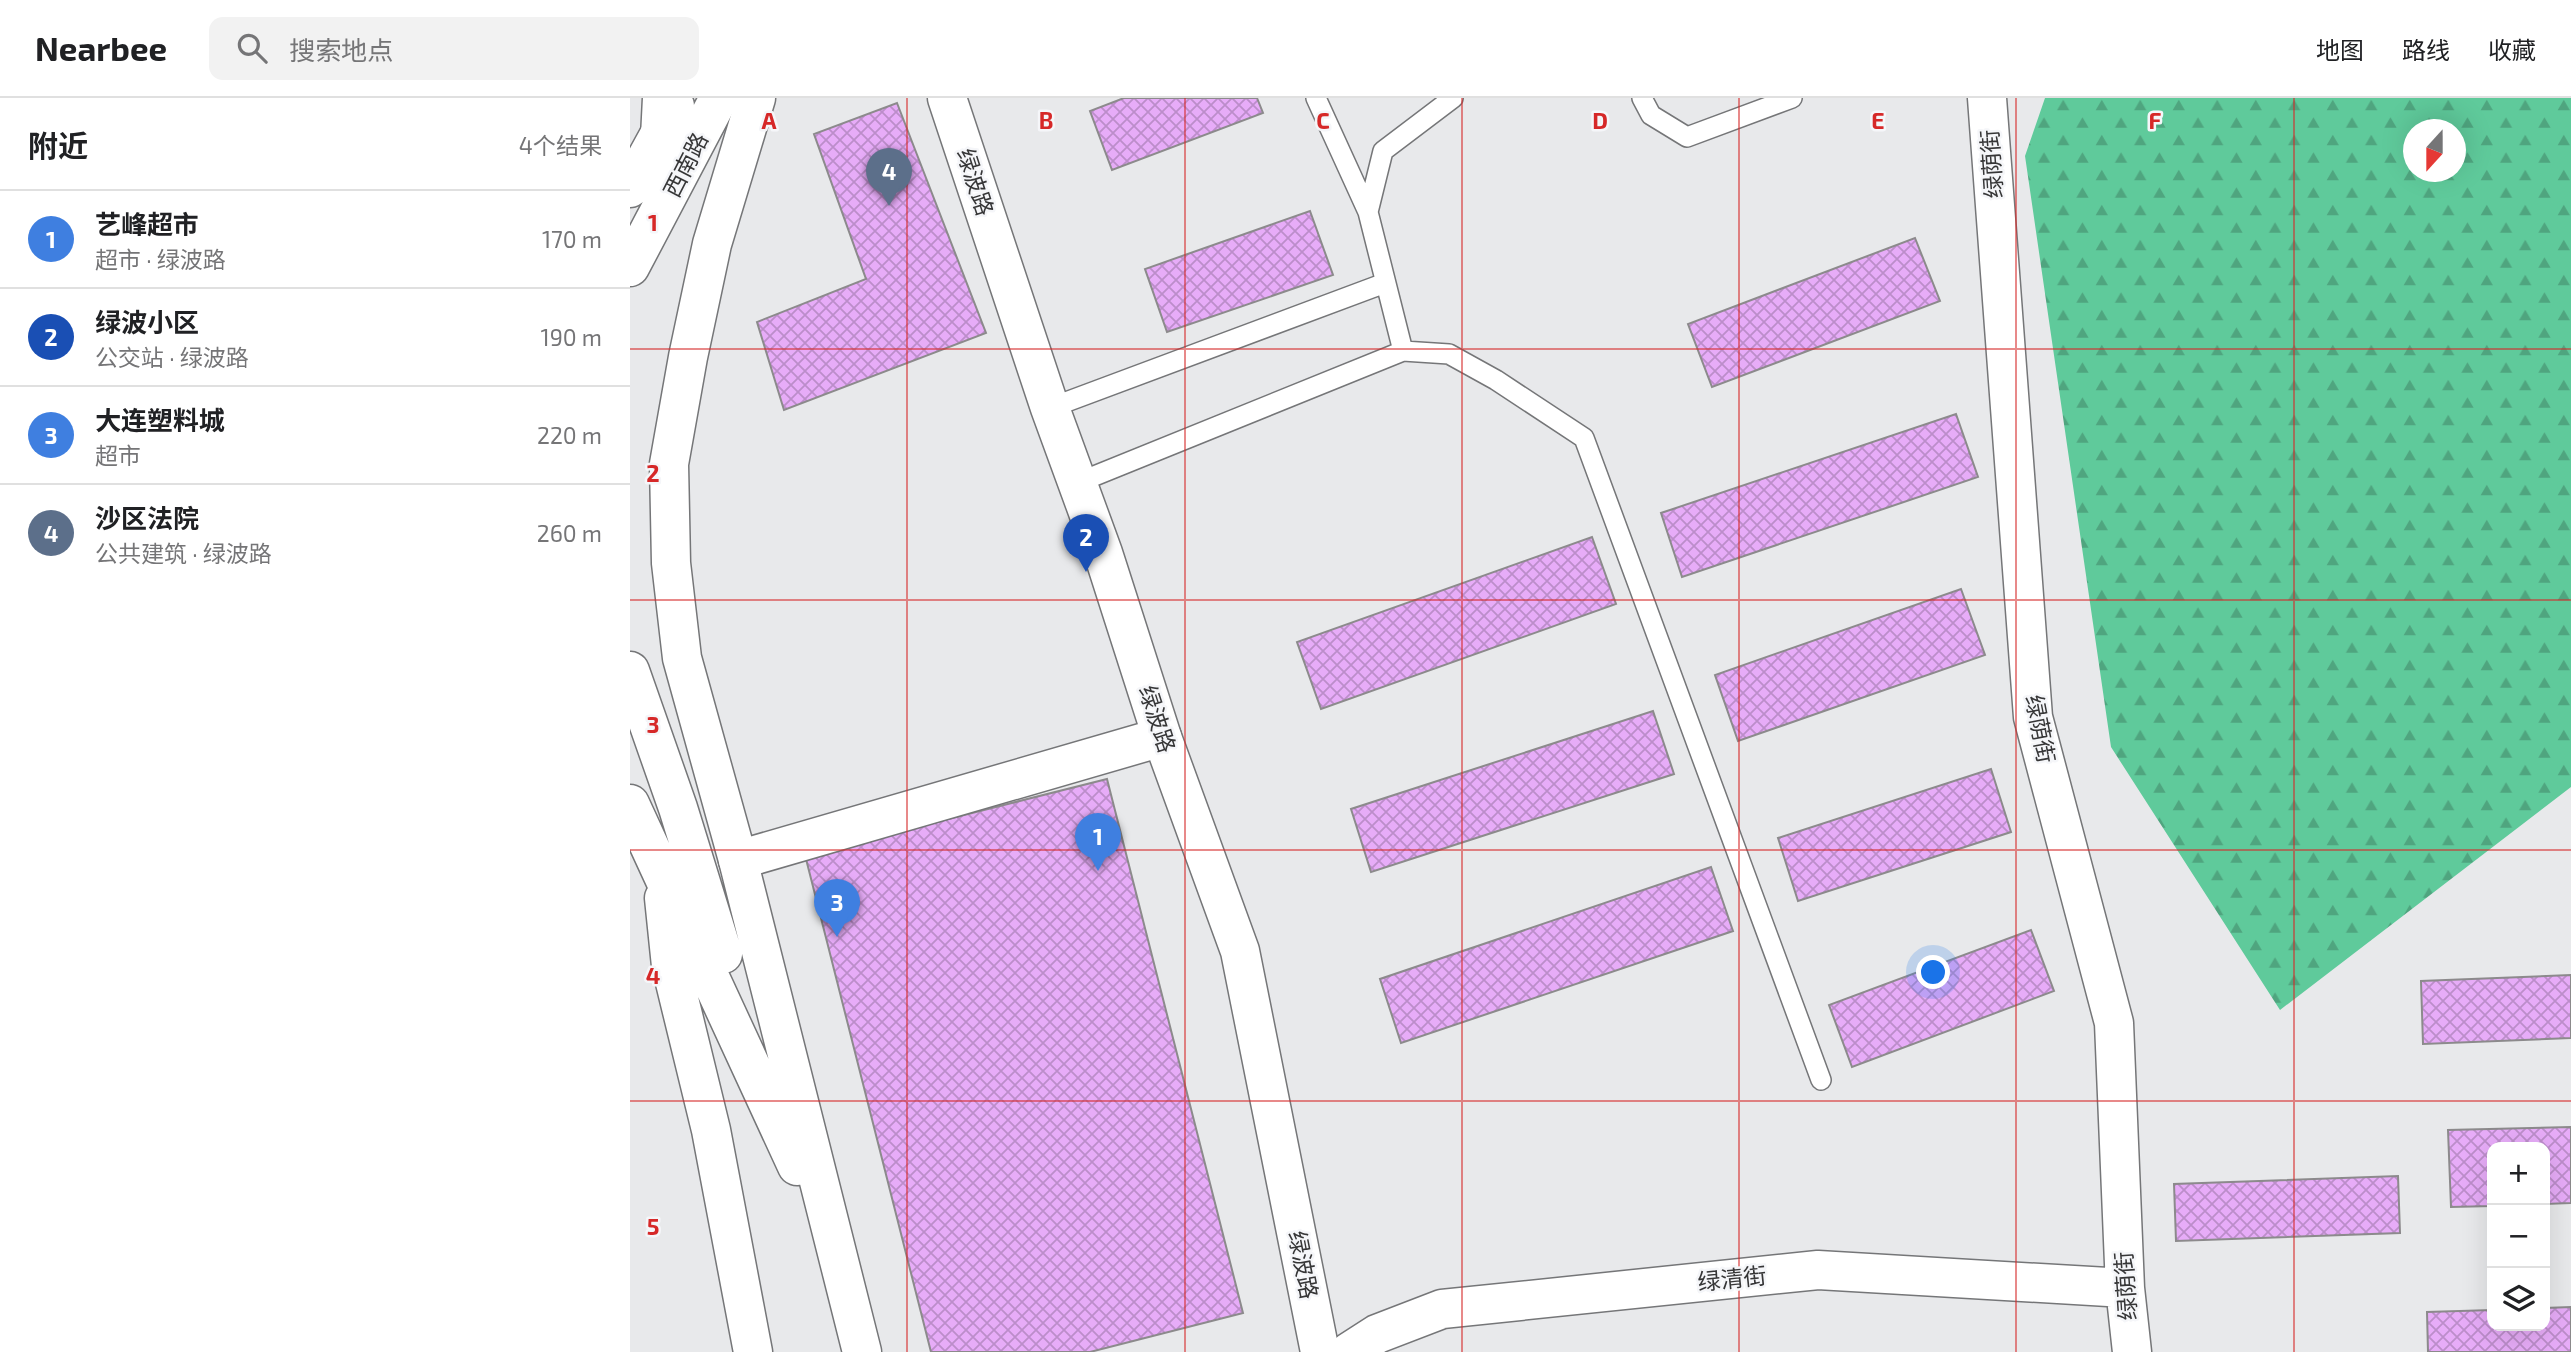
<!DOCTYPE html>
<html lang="zh">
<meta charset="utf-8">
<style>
body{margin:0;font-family:"Exo 2","Noto Sans SC",sans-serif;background:#f2f2f2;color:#202124}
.controls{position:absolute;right:21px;bottom:21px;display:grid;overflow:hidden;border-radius:14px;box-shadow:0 7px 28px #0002}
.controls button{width:63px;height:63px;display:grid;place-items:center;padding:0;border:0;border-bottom:2px solid #e0e0e0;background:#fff;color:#202124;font:35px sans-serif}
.compass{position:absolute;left:1773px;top:21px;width:63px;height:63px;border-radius:50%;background:#fff;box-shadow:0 7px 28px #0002;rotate:201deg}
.you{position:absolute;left:1304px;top:875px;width:24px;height:24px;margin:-18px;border:5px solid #fff;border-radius:50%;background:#1a73e8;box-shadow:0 0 0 10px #1a73e833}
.badge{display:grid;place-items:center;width:46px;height:46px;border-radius:50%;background:#2563eb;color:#fff;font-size:23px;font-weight:700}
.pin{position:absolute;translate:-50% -58px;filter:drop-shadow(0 2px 4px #0008)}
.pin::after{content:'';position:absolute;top:37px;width:24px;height:21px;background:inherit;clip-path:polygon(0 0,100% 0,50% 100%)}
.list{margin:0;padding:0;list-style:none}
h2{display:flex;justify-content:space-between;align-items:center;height:91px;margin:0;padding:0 28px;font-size:30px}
h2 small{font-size:23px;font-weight:400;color:#757577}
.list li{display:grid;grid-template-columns:46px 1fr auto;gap:21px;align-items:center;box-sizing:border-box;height:98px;padding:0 28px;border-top:2px solid #e0e0e0}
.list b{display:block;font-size:26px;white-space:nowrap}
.list p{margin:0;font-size:23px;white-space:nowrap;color:#757577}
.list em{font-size:23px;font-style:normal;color:#757577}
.icon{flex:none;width:38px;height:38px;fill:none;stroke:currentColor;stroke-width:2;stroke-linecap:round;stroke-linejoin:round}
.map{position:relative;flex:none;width:1941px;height:1254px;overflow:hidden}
header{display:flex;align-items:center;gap:42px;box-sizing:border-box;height:98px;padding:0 35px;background:#fff;border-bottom:2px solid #e0e0e0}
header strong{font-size:33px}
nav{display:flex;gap:38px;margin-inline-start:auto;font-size:24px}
.search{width:490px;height:63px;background:#f2f2f2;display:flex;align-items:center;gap:18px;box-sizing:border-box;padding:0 24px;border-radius:14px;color:#757577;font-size:26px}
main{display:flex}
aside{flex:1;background:#fff}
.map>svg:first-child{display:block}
.forest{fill:url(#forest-firs);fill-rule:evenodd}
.building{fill:url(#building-cross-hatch);stroke:#8c8a8c;stroke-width:2}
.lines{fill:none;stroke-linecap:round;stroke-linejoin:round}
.service-casing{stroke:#757678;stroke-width:22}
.minor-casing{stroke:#757678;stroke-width:41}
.tertiary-casing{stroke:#757678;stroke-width:41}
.primary-casing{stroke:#757678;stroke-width:41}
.trunk-casing{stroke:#757678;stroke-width:41}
.service{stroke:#fff;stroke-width:19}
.minor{stroke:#fff;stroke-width:38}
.tertiary{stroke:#fff;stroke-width:38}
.primary{stroke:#fff;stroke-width:38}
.trunk{stroke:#fff;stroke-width:38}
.grid{fill:none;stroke:#d62828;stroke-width:2;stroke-opacity:0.55}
.labels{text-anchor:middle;stroke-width:5;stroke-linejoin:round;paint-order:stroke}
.street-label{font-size:23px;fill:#363637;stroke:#f5f6f9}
.grid-label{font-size:23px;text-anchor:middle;font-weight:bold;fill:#d62828;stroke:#f5f6f9;stroke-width:5;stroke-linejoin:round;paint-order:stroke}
</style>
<header>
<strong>Nearbee</strong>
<div class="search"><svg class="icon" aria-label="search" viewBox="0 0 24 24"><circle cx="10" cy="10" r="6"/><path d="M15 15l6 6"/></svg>搜索地点</div>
<nav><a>地图</a><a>路线</a><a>收藏</a></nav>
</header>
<main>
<aside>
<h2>附近<small>4个结果</small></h2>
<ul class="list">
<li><span class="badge" style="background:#3f7fe0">1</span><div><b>艺峰超市</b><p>超市 · 绿波路</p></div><em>170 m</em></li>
<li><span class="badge" style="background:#1a4fb4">2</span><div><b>绿波小区</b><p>公交站 · 绿波路</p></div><em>190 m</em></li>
<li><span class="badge" style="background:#3f7fe0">3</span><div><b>大连塑料城</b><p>超市</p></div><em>220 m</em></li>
<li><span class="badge" style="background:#5c6f8a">4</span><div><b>沙区法院</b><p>公共建筑 · 绿波路</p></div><em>260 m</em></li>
</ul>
</aside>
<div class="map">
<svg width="1941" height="1254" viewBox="0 0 1941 1254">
<defs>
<pattern id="forest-firs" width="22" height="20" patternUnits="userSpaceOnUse" patternTransform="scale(1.75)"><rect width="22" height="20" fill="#5fca9b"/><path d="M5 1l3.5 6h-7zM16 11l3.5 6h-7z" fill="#4fa57f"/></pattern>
<pattern id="building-cross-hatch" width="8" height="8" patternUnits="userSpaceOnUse" patternTransform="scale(1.75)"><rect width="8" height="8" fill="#e7acf8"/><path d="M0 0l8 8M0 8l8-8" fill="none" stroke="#bc8dca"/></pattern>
</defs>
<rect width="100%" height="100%" fill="#e8e9eb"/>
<path class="forest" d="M 1415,0 L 1941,0 L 1941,689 L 1650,912 L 1481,649 L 1395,58 ZM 1784,32 L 1826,32 L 1826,74 L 1784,74 Z"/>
<path class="building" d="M 494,0 L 627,0 L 633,15 L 482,72 L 460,13 Z
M 267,5 L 356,235 L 154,312 L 127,224 L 236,181 L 184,36 Z
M 680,113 L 703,177 L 537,234 L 515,171 Z
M 1285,140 L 1310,203 L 1082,289 L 1058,226 Z
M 1326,316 L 1348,379 L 1052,479 L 1031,415 Z
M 962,439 L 986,506 L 691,611 L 667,544 Z
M 1331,491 L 1355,557 L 1108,643 L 1085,577 Z
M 1023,613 L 1044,676 L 741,774 L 721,711 Z
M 1361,671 L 1381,734 L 1168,803 L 1148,740 Z
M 477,681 L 613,1215 L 460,1254 L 301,1254 L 175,757 Z
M 1081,769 L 1103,833 L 771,945 L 750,881 Z
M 1401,832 L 1424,893 L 1222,969 L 1199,907 Z
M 1941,877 L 1941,940 L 1793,946 L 1791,883 Z
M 1941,1029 L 1941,1105 L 1915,1106 L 1915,1049 L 1862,1049 L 1862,1108 L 1821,1109 L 1818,1032 Z
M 1768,1078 L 1770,1135 L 1546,1143 L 1544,1086 Z
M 1941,1209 L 1941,1254 L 1798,1254 L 1797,1214 L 1862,1212 L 1862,1228 L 1915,1228 L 1915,1210 Z"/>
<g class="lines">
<g class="service-casing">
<path id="service" d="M 1012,0 L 1021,17 L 1057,39 L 1162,0
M 738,114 L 753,53 L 823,0
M 773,253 L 819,256 L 866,282 L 954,340 L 1191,982
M 420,310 L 755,185
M 447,385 L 773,253 L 738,114 L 686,0"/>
</g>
<g class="minor-casing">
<path id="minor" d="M 1357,0 L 1403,619 L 1484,925 L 1495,1190 L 1502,1254
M 108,762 L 532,639
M 719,1254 L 747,1236 L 812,1211 L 1188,1172 L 1495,1190"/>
</g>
<g class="tertiary-casing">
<path id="tertiary" d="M 317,0 L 420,310 L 473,455 L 532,639 L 610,853 L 690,1254"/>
</g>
<g class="primary-casing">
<path id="primary" d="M 0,90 L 45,8
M 0,169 L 89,0"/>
</g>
<g class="trunk-casing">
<path id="trunk" d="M 126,0 L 82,146 L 58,259 L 39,366 L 41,465 L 52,560 L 108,762 L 232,1254
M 30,39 L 32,0
M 0,573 L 48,710 L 93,856
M 0,706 L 167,1068
M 34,800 L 41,868 L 81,1032 L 123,1254"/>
</g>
<use href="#service" class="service"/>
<use href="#minor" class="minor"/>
<use href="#tertiary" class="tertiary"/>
<use href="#primary" class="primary"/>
<use href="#trunk" class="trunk"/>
</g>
<path class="grid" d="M 277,0 L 277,1254M 555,0 L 555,1254M 832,0 L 832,1254M 1109,0 L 1109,1254M 1386,0 L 1386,1254M 1664,0 L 1664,1254M 0,251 L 1941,251M 0,502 L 1941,502M 0,752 L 1941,752M 0,1003 L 1941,1003"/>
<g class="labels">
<g class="street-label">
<text transform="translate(1362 66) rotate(-94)" y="8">绿荫街</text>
<text transform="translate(56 67) rotate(-63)" y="8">西南路</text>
<text transform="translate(345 84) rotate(72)" y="8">绿波路</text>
<text transform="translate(527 621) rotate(72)" y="8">绿波路</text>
<text transform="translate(1410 631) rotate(79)" y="8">绿荫街</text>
<text transform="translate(673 1167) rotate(79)" y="8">绿波路</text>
<text transform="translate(1102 1181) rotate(-6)" y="8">绿清街</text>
<text transform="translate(1496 1188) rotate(-94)" y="8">绿荫街</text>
</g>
</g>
<g class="grid-label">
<text x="139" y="31">A</text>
<text x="416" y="31">B</text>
<text x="693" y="31">C</text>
<text x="970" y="31">D</text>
<text x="1248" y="31">E</text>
<text x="1525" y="31">F</text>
<text x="23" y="133">1</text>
<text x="23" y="384">2</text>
<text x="23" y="635">3</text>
<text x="23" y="886">4</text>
<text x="23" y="1137">5</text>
</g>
</svg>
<div class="controls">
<button>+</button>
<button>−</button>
<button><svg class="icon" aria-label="layers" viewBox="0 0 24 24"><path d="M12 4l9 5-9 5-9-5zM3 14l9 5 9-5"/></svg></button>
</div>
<svg class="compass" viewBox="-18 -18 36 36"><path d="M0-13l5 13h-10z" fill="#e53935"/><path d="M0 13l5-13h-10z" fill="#757577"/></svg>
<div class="you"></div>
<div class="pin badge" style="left:468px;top:773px;background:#3f7fe0">1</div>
<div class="pin badge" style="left:456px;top:474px;background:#1a4fb4">2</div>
<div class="pin badge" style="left:207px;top:839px;background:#3f7fe0">3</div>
<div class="pin badge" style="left:259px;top:108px;background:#5c6f8a">4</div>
</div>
</main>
